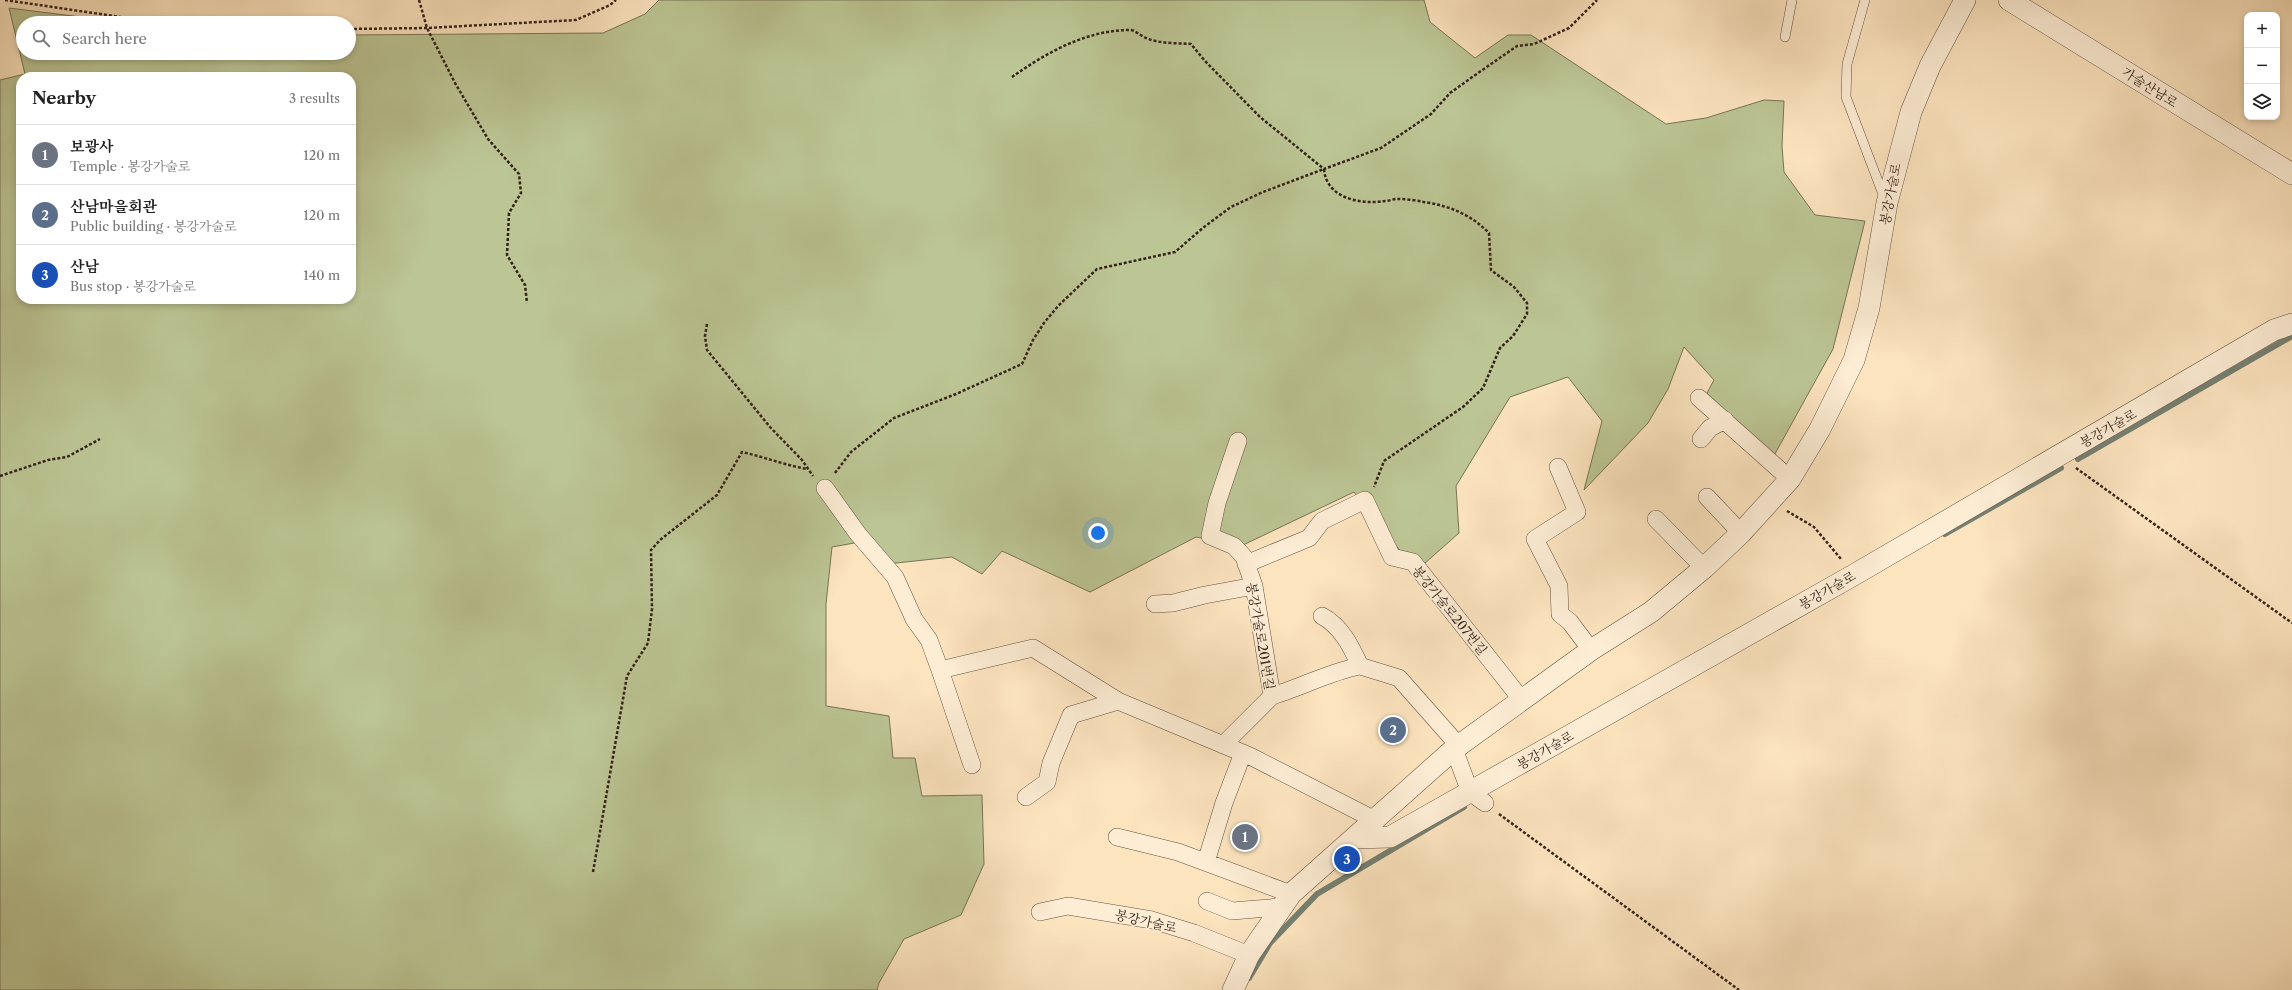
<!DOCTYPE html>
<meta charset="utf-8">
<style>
body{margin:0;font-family:"Libre Caslon Text","Noto Serif KR",serif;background:#f2f2f2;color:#222}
.controls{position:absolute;right:12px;top:12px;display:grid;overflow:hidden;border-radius:8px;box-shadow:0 2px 6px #0003}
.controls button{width:36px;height:36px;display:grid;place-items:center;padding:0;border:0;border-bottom:1px solid #e0e0e0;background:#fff;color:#222;font:20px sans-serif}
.you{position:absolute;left:1098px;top:533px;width:14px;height:14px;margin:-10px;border:3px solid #fff;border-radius:50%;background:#1a73e8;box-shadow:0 0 0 6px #1a73e833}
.badge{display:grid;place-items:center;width:26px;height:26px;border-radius:50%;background:#1a73e8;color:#fff;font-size:13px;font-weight:700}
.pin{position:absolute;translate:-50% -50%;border:2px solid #fff;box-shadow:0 1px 4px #0006}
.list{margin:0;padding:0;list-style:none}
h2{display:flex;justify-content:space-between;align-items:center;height:52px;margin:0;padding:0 16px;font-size:17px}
h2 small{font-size:13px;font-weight:400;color:#767676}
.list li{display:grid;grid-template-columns:26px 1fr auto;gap:12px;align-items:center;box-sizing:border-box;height:60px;padding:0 16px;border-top:1px solid #e0e0e0}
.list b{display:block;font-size:15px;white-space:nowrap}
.list p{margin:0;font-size:13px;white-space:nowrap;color:#767676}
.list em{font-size:13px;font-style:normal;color:#767676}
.icon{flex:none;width:22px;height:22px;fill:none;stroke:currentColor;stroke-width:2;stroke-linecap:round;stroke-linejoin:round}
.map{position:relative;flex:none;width:2292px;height:990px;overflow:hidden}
.search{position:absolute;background:#fff;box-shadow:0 2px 6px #0003;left:16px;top:16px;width:340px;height:44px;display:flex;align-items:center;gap:10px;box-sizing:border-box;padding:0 14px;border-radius:22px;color:#767676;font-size:15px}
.panel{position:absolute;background:#fff;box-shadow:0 2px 6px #0003;left:16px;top:72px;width:340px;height:232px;border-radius:16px}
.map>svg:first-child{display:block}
.green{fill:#bcc594;stroke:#787456;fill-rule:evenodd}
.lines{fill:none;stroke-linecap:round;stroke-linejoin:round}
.stream{stroke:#758072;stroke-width:6}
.service-casing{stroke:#665242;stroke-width:10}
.minor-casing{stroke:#665242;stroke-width:18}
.tertiary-casing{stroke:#665242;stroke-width:22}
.path{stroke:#342218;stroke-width:2.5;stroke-dasharray:3 2;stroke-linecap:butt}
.service{stroke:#fdedd5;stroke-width:9}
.minor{stroke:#fdedd5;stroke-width:17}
.tertiary{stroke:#fdedd5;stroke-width:21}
.labels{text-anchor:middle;stroke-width:3.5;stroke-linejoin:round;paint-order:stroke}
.street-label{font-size:13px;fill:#342218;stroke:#fdedd5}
</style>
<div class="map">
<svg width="2292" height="990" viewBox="0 0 2292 990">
<rect width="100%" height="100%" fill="#fce4bf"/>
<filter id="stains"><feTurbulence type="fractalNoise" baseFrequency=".005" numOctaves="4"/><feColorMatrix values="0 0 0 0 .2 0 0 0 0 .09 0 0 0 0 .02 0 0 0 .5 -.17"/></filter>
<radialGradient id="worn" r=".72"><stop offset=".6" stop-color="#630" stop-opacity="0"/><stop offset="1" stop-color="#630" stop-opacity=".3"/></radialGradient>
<path class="green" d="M 659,0 L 1424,0 L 1430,22 L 1475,58 L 1508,35 L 1531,35 L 1666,124 L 1706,118 L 1764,100 L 1784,101 L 1782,146 L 1784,172 L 1815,215 L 1865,221 L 1833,349 L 1771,461 L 1700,406 L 1714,380 L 1684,347 L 1668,389 L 1648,423 L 1584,490 L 1602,421 L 1568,377 L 1510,397 L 1456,486 L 1459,533 L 1416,571 L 1354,492 L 1241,546 L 1196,537 L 1090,592 L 1002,551 L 982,574 L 952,557 L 887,564 L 860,542 L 832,547 L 826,604 L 826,706 L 889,716 L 893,758 L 915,758 L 922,796 L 982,795 L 984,864 L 961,915 L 904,939 L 879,983 L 877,990 L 0,990 L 0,80 L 25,74 L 9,8 L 129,23 L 23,23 L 23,53 L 349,53 L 349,35 L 603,33 L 645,14 ZM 21,77 L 351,77 L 351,299 L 21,299 Z"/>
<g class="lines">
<path class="stream" d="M 2078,459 L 2292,336
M 1945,534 L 2061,468
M 1249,978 L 1270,943 L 1317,894 L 1464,807"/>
<g class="service-casing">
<path id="service" d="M 1865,0 L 1847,64 L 1846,97 L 1884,197
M 1785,37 L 1792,0"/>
</g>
<g class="minor-casing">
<path id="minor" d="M 1699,398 L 1790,479
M 1701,439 L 1710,428 L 1725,420
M 1558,467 L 1577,512 L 1535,539 L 1559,586 L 1560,614 L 1570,622 L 1591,650
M 825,488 L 858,534 L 895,577 L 914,619 L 929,640 L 940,670 L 1033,648 L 1118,701
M 1707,497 L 1741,533
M 1656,519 L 1704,568
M 1246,564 L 1309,538 L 1322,521 L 1365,500 L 1392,557 L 1413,562 L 1521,699
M 1155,604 L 1173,603 L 1205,595 L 1254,586
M 1322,616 C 1341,626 1351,646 1360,666 L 1399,678 L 1459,746
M 940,670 L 972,765
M 1272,696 C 1302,687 1329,672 1360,666
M 1223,745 L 1272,696 L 1254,586 L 1244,557 L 1234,546 L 1210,536 L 1217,503 L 1238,441
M 1454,749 L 1470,792 L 1485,803
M 1026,797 L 1047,782 L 1051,763 L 1071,715 L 1118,701 L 1250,756 L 1375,820
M 1117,837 L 1178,852 L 1291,894
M 1206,862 L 1224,803 L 1243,753
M 1207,901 L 1232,911 L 1281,907
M 1040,912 L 1068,906 L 1152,920 L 1194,933 L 1249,955"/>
</g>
<g class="tertiary-casing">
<path id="tertiary" d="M 2009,0 L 2292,174
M 1356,838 L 1390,837 L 1852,576 L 2274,330 L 2292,324
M 1233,990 L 1249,955 L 1291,894 L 1454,749 L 1591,650 L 1651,612 L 1704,568 L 1741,533 L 1790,479 L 1820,429 L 1854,360 L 1869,308 L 1887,203 L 1911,112 L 1930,66 L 1965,0"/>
</g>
<path class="path" d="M 5,0 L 161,23
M 419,0 L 427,28 L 455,83 L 488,139 L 519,174 L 521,193 L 509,213 L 507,255 L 525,285 L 527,303
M 349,29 L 427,28 L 576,20 L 610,5 L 616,0
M 1012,77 C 1046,53 1086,30 1130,30 C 1135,30 1141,36 1146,38 C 1160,44 1177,43 1191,44 L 1205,61 L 1260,117 L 1324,169 L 1381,148 L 1431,114 L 1450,93 L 1478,73 L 1517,46 L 1534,44 L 1569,28 L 1597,0
M 707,324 L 705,336 L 707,350 L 770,427 L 802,460 L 813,476
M 2076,468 L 2292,623
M 835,473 L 851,452 L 894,418 L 956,394 L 1022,364 L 1033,340 L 1044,323 L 1058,306 L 1097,269 L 1175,252 L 1204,227 L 1231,207 L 1263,192 L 1324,169 C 1326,198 1360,205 1385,201 C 1389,201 1393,199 1397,199 C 1406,199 1416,200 1424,202 C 1450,206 1470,214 1489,233 L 1491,270 L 1514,287 L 1527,303 L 1527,314 L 1513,336 L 1500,348 L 1483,388 L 1463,407 L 1384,461 L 1374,487
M 0,476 L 48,460 L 67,457 L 100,439
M 1787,511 L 1814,527 L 1841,559
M 1499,814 L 1739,990
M 593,872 L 627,676 L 648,643 L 652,609 L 651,550 L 660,540 L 717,495 L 742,452 C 764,457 785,465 807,469"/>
<use href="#service" class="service"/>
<use href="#minor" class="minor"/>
<use href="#tertiary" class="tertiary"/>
</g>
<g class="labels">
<g class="street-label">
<text transform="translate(2150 87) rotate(32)" y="5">가술산남로</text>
<text transform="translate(1890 194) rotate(-79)" y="5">봉강가술로</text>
<text transform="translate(2108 428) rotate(-30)" y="5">봉강가술로</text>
<text transform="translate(1827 590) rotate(-30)" y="5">봉강가술로</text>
<text transform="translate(1450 610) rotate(51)" y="5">봉강가술로207번길</text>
<text transform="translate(1261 636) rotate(80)" y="5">봉강가술로201번길</text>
<text transform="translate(1545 750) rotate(-30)" y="5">봉강가술로</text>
<text transform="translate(1146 921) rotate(13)" y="5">봉강가술로</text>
</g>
</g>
<rect width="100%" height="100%" filter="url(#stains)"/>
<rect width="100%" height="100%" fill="url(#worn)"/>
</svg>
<div class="controls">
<button>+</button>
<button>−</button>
<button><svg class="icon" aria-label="layers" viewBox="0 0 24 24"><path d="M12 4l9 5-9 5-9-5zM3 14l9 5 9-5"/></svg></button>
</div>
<div class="you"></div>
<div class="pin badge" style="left:1245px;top:837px;background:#6b7280">1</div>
<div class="pin badge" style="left:1393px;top:730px;background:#5c6f8a">2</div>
<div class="pin badge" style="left:1347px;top:859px;background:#1a4fb4">3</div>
<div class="search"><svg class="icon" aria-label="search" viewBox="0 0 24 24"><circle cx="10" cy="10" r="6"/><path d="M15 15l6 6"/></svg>Search here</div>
<section class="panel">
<h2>Nearby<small>3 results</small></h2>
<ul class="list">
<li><span class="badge" style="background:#6b7280">1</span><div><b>보광사</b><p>Temple · 봉강가술로</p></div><em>120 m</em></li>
<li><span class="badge" style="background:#5c6f8a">2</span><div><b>산남마을회관</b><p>Public building · 봉강가술로</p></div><em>120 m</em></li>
<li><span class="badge" style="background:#1a4fb4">3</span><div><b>산남</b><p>Bus stop · 봉강가술로</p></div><em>140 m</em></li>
</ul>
</section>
</div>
